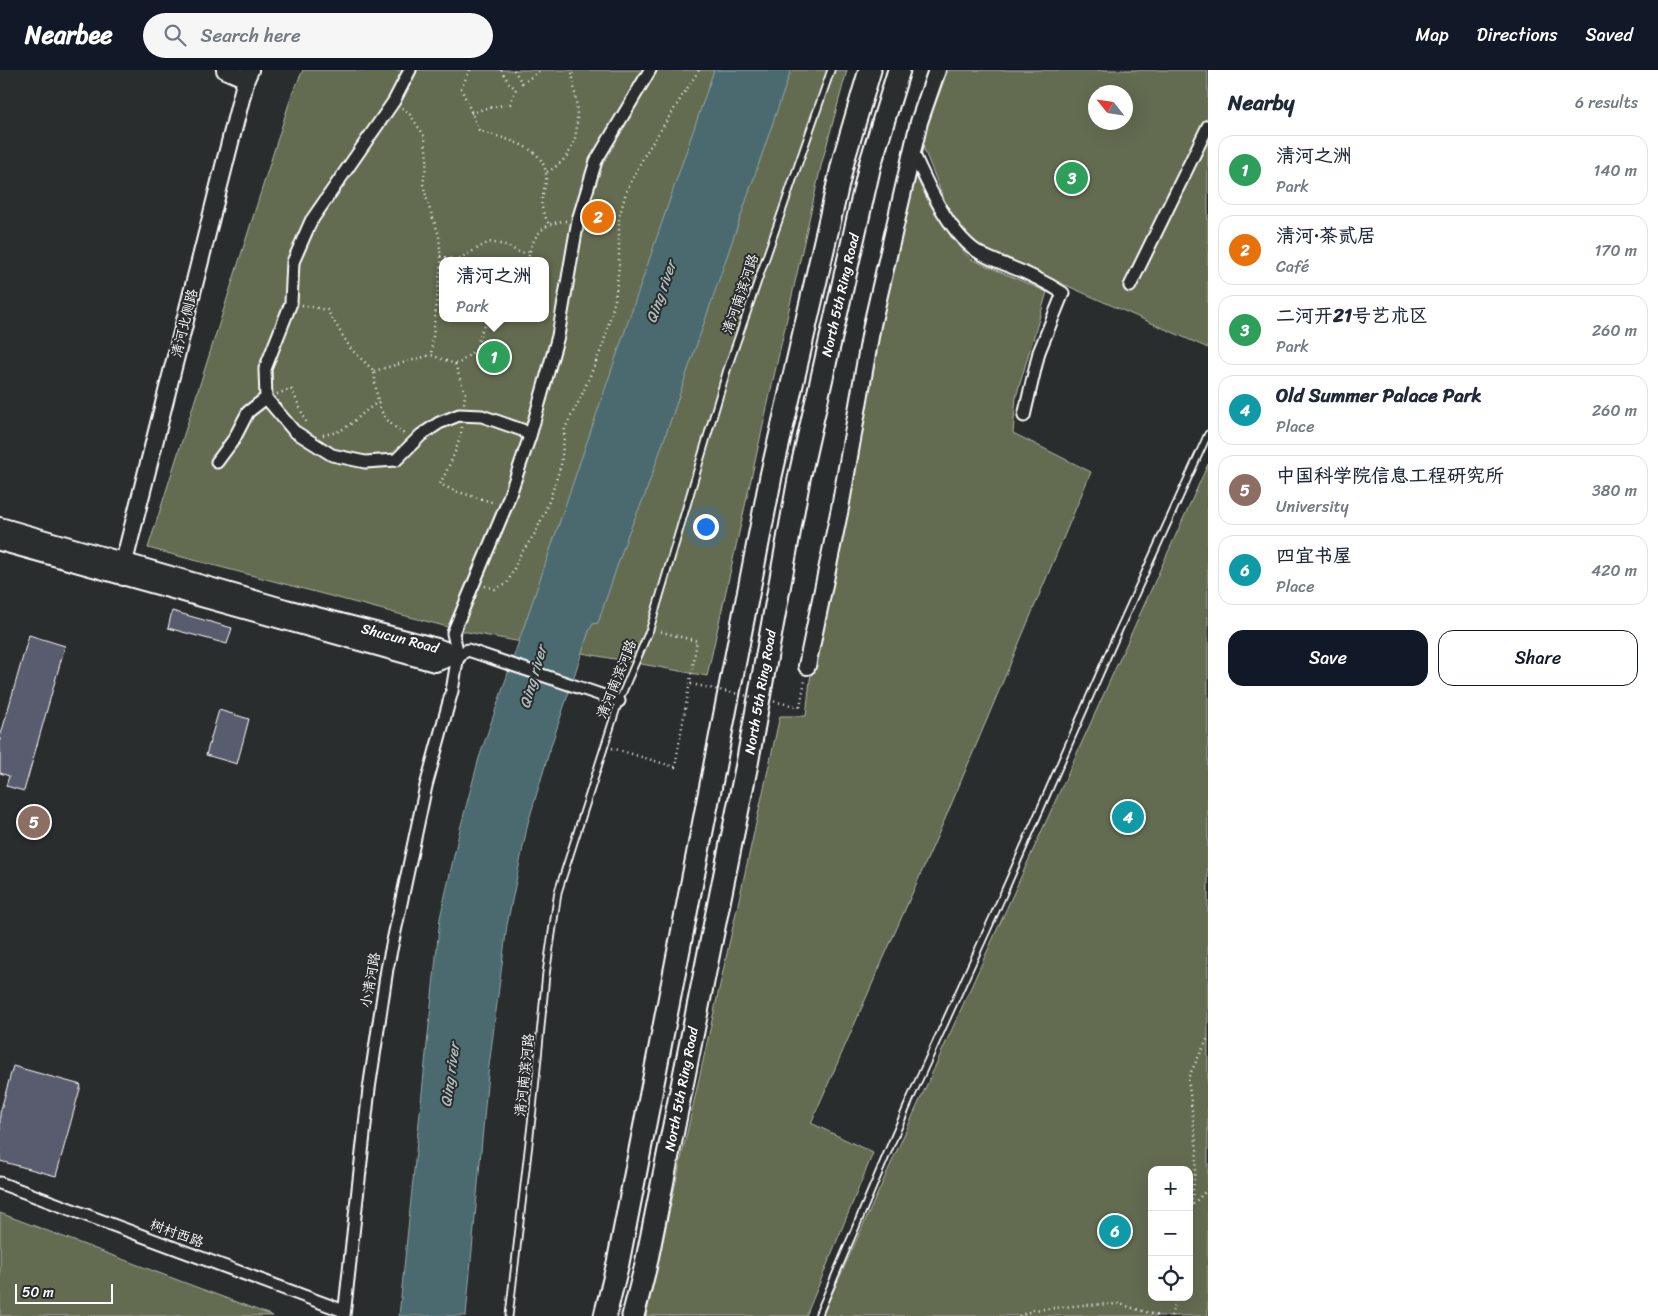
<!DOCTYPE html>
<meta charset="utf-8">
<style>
body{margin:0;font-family:Sriracha,"LXGW WenKai TC",sans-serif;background:#f6f6f7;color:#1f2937}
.controls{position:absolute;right:15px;bottom:15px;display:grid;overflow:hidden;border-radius:10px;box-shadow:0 5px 20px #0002}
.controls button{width:45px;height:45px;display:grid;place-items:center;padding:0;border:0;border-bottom:1px solid #e0e1e3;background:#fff;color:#1f2937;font:25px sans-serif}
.compass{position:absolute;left:1088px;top:15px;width:45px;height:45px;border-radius:50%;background:#fff;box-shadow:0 5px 20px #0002;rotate:300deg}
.scale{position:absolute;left:15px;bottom:12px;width:98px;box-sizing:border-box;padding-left:5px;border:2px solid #fff;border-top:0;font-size:14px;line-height:18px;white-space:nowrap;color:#fff;-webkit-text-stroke:4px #2a2d2e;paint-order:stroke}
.you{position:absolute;left:705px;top:456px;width:18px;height:18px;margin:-12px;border:4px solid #fff;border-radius:50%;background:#1a73e8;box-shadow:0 0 0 8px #1a73e833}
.badge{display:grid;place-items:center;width:32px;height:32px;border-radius:50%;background:#111827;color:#fff;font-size:16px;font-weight:700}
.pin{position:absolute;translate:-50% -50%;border:2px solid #fff;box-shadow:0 1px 5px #0006}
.popup{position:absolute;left:439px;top:187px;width:110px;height:65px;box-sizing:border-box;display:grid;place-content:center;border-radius:10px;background:#fff;filter:drop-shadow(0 1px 4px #0005);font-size:16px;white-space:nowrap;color:#747a83}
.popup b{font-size:19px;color:#1f2937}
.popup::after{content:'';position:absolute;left:50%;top:100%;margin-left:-10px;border:10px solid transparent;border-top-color:#fff}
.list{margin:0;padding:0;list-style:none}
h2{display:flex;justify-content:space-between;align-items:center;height:65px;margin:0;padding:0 20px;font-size:21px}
h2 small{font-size:16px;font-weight:400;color:#747a83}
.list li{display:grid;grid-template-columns:32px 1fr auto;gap:15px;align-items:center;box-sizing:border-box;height:70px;margin:0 10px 10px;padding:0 10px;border:1px solid #e0e1e3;border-radius:15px}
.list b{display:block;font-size:19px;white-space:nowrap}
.list p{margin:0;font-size:16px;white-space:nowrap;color:#747a83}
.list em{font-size:16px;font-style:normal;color:#747a83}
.actions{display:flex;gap:10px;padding:15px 20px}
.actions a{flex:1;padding:11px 0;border:1px solid #111827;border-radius:15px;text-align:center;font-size:18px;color:#111827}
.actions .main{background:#111827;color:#fff}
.icon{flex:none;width:28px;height:28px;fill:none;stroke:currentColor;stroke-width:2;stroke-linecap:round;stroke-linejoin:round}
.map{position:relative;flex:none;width:1208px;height:1246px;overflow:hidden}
header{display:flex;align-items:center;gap:30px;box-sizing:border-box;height:70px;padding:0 25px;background:#111827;color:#fff}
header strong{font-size:24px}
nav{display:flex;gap:28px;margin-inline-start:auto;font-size:18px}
.search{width:350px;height:45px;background:#f6f6f7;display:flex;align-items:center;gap:12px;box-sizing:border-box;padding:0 18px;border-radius:28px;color:#747a83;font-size:19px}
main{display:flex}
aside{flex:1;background:#fff}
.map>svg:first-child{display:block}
.green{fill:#646c51;stroke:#b2b6a8;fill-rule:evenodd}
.water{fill:#4c6a6f;stroke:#94a6a9}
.building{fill:#595c6e;stroke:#fff}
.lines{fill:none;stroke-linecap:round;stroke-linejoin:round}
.lane-casing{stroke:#fff;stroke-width:9}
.street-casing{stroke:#fff;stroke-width:15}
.secondary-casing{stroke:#fff;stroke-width:20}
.highway-casing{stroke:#fff;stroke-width:25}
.path{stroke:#fff;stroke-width:2.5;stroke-dasharray:1 4;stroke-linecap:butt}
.lane{stroke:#2a2d2e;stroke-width:5.5}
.street{stroke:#2a2d2e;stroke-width:11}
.secondary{stroke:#2a2d2e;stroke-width:16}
.highway{stroke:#2a2d2e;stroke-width:21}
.path-bridge{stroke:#fff;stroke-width:2.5;stroke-dasharray:1 4;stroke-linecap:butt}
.labels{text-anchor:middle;stroke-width:4;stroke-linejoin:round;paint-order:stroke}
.street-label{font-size:14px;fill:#fff;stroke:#2a2d2e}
.water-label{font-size:15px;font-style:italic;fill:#aebcbe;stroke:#2a2d2e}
</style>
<header>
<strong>Nearbee</strong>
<div class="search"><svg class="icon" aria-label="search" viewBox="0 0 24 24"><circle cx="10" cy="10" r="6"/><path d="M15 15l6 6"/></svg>Search here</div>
<nav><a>Map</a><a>Directions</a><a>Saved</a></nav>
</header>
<main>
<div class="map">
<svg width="1208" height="1246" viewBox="0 0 1208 1246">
<rect width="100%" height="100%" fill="#2a2d2e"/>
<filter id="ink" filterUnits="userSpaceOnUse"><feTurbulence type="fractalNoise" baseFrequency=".02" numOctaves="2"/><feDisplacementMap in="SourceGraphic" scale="10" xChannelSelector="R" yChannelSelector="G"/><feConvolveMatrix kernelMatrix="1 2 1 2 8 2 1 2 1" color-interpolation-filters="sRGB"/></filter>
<g filter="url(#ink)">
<path class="green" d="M 303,0 L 847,0 L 821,96 L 707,606 L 467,562 L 148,478 L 292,24 ZM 443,191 L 545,191 L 545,248 L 443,248 Z
M 948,0 L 1208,0 L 1208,278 L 977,176 L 950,144 L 921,72 ZM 1096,22 L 1126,22 L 1126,52 L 1096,52 Z
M 915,102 L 952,169 L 971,189 L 1047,222 L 1016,327 L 1013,363 L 1091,402 L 948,742 L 811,1053 L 873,1083 L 806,1246 L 646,1246 L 780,646 L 806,646 L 810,610 L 879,253 Z
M 1208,394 L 1208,1246 L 822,1246 ZM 1152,1100 L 1189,1100 L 1189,1227 L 1152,1227 Z
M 0,1143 L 273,1246 L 0,1246 Z"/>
<path class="water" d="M 714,0 L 791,0 L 645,425 L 628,464 L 598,553 L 593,554 L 589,561 L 551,676 L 528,753 L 507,855 L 488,1004 L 466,1246 L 399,1246 L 440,848 L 460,759 L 479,688 Z"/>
<path class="building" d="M 172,541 L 232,558 L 227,574 L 168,558 Z
M 29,565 L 65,576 L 24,721 L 6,716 L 9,706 L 0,703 L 0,668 Z
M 219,640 L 249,649 L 237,694 L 206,685 Z
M 13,996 L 81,1015 L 56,1106 L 0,1091 L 0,1043 Z"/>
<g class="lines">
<g class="lane-casing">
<path id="lane" d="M 509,1246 L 533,1038 L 546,904 L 558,822 L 619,631 L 650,559 L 727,300 L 831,0
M 818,1246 L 912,1025 L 994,845 L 1114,571 L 1208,364"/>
</g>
<g class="street-casing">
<path id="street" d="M 912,80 C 927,113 950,168 983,185 C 992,190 1002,193 1011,197 C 1029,204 1047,213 1063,223 L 1039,282 L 1024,346
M 1130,216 L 1208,56
M 266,328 L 265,299 L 291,233 L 293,192 L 311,151 L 394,31 L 410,0
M 217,392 L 234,369 L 248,342 L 266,328 L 294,361 L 332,385 L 365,392 L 396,390 L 421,365 L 439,353 L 459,345 L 482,346 L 522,360 L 530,366
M 458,585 L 468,580 L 619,631
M 0,1113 L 344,1241
M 344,1246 L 369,1019 L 387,899 L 426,716 L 452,621 L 458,585 L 453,563 L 506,436 L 530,366 L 558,266 L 578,150 L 596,91 L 650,0"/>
</g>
<g class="secondary-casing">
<path id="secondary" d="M 225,0 L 246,9
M 0,456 L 286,538 L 437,577 L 458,585
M 0,472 L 435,593 L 458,585
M 123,507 L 124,492 L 246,9 L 250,0
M 807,596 L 840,438 L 872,255 L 919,52 L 937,0"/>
</g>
<g class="highway-casing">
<path id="highway" d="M 605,1246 L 618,1193 L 771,406 L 844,88 L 870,0
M 633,1246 L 645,1199 L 747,694 L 799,409 L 870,95 L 899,0"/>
</g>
<path class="path" d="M 470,0 L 461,18 L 479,60 C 504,70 549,75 546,111 C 545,119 540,129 542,137 C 543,143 547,150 549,155
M 514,0 L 522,13 L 542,0
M 402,38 L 409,43 L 425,67 L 427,90 L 423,114 L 429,137 L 439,165 L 441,192 L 431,285
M 471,43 L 487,38 L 510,34 L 516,19 L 510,14 L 501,0
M 547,102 C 589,80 576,38 572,0
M 440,186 L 457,190 L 489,172 L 505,175 L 521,183 L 530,181
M 528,191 C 531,168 542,152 566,151
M 302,235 L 327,240 L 351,279 L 374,301 C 378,334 376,346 406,365
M 455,294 L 461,292 L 476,279 L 481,262 L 489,248
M 374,301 L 431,285 L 455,294 L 465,323 L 464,334
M 277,324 L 291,319 C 298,331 301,343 308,355
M 462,357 C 459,377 449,396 440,414 L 455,421 L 495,433
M 323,365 C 328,364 334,363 339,361 C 354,354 364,340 379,332
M 485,516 L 495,519 L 507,514 L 520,485 L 536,462 L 550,429 L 561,395 L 565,358 L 581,327 L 603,275 L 615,230 L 619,196 L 619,148 L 626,122 L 644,86 L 699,0
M 800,637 L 805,610
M 612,678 L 675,697 L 697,571 L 658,561
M 1193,1134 L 1208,1119
M 1189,1160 L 1197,1080 L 1188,1008 L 1208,968
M 1019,1246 L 1034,1240 L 1083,1235 L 1120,1234 L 1158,1246
M 1171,1246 L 1177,1227"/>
<use href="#lane" class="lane"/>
<use href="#street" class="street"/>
<use href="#secondary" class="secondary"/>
<use href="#highway" class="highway"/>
<path class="path-bridge" d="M 691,614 L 800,637"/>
</g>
</g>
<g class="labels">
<g class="street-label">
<text transform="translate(740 224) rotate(-71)" y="5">清河南滨河路</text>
<text transform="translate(840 225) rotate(-77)" y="5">North 5th Ring Road</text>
<text transform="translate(184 253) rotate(-76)" y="5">清河北侧路</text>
<text transform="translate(400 568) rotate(15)" y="5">Shucun Road</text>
<text transform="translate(616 609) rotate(-68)" y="5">清河南滨河路</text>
<text transform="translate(760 622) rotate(-80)" y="5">North 5th Ring Road</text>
<text transform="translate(370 910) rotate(-80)" y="5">小清河路</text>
<text transform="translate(524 1005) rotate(-84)" y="5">清河南滨河路</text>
<text transform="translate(681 1019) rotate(-79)" y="5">North 5th Ring Road</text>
<text transform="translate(177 1163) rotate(20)" y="5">树村西路</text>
</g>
<g class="water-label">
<text transform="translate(661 222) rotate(-71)" y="5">Qing river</text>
<text transform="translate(533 607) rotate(-74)" y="5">Qing river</text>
<text transform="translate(450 1005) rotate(-82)" y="5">Qing river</text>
</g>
</g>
</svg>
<div class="controls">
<button>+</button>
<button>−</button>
<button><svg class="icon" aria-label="locate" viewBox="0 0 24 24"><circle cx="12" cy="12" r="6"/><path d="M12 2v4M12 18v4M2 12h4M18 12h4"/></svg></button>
</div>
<svg class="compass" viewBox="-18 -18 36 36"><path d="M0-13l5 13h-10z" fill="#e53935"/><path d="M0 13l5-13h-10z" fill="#747a83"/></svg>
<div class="scale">50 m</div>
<div class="you"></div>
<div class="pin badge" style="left:494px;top:287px;background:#2e9e5b">1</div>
<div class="popup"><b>清河之洲</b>Park</div>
<div class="pin badge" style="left:598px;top:147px;background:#e8710a">2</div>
<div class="pin badge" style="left:1072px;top:108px;background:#2e9e5b">3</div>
<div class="pin badge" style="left:1128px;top:747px;background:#0f9aa8">4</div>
<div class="pin badge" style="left:34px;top:752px;background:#8d6e63">5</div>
<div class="pin badge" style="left:1115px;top:1161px;background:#0f9aa8">6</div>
</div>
<aside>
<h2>Nearby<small>6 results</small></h2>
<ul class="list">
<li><span class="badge" style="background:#2e9e5b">1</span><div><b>清河之洲</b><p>Park</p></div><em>140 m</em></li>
<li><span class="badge" style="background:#e8710a">2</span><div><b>清河·茶贰居</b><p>Café</p></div><em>170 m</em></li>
<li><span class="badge" style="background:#2e9e5b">3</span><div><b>二河开21号艺术区</b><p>Park</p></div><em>260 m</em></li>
<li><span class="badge" style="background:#0f9aa8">4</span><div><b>Old Summer Palace Park</b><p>Place</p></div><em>260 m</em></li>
<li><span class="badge" style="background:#8d6e63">5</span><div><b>中国科学院信息工程研究所</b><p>University</p></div><em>380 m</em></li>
<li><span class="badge" style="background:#0f9aa8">6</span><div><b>四宜书屋</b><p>Place</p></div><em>420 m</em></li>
</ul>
<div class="actions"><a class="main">Save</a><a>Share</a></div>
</aside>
</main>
